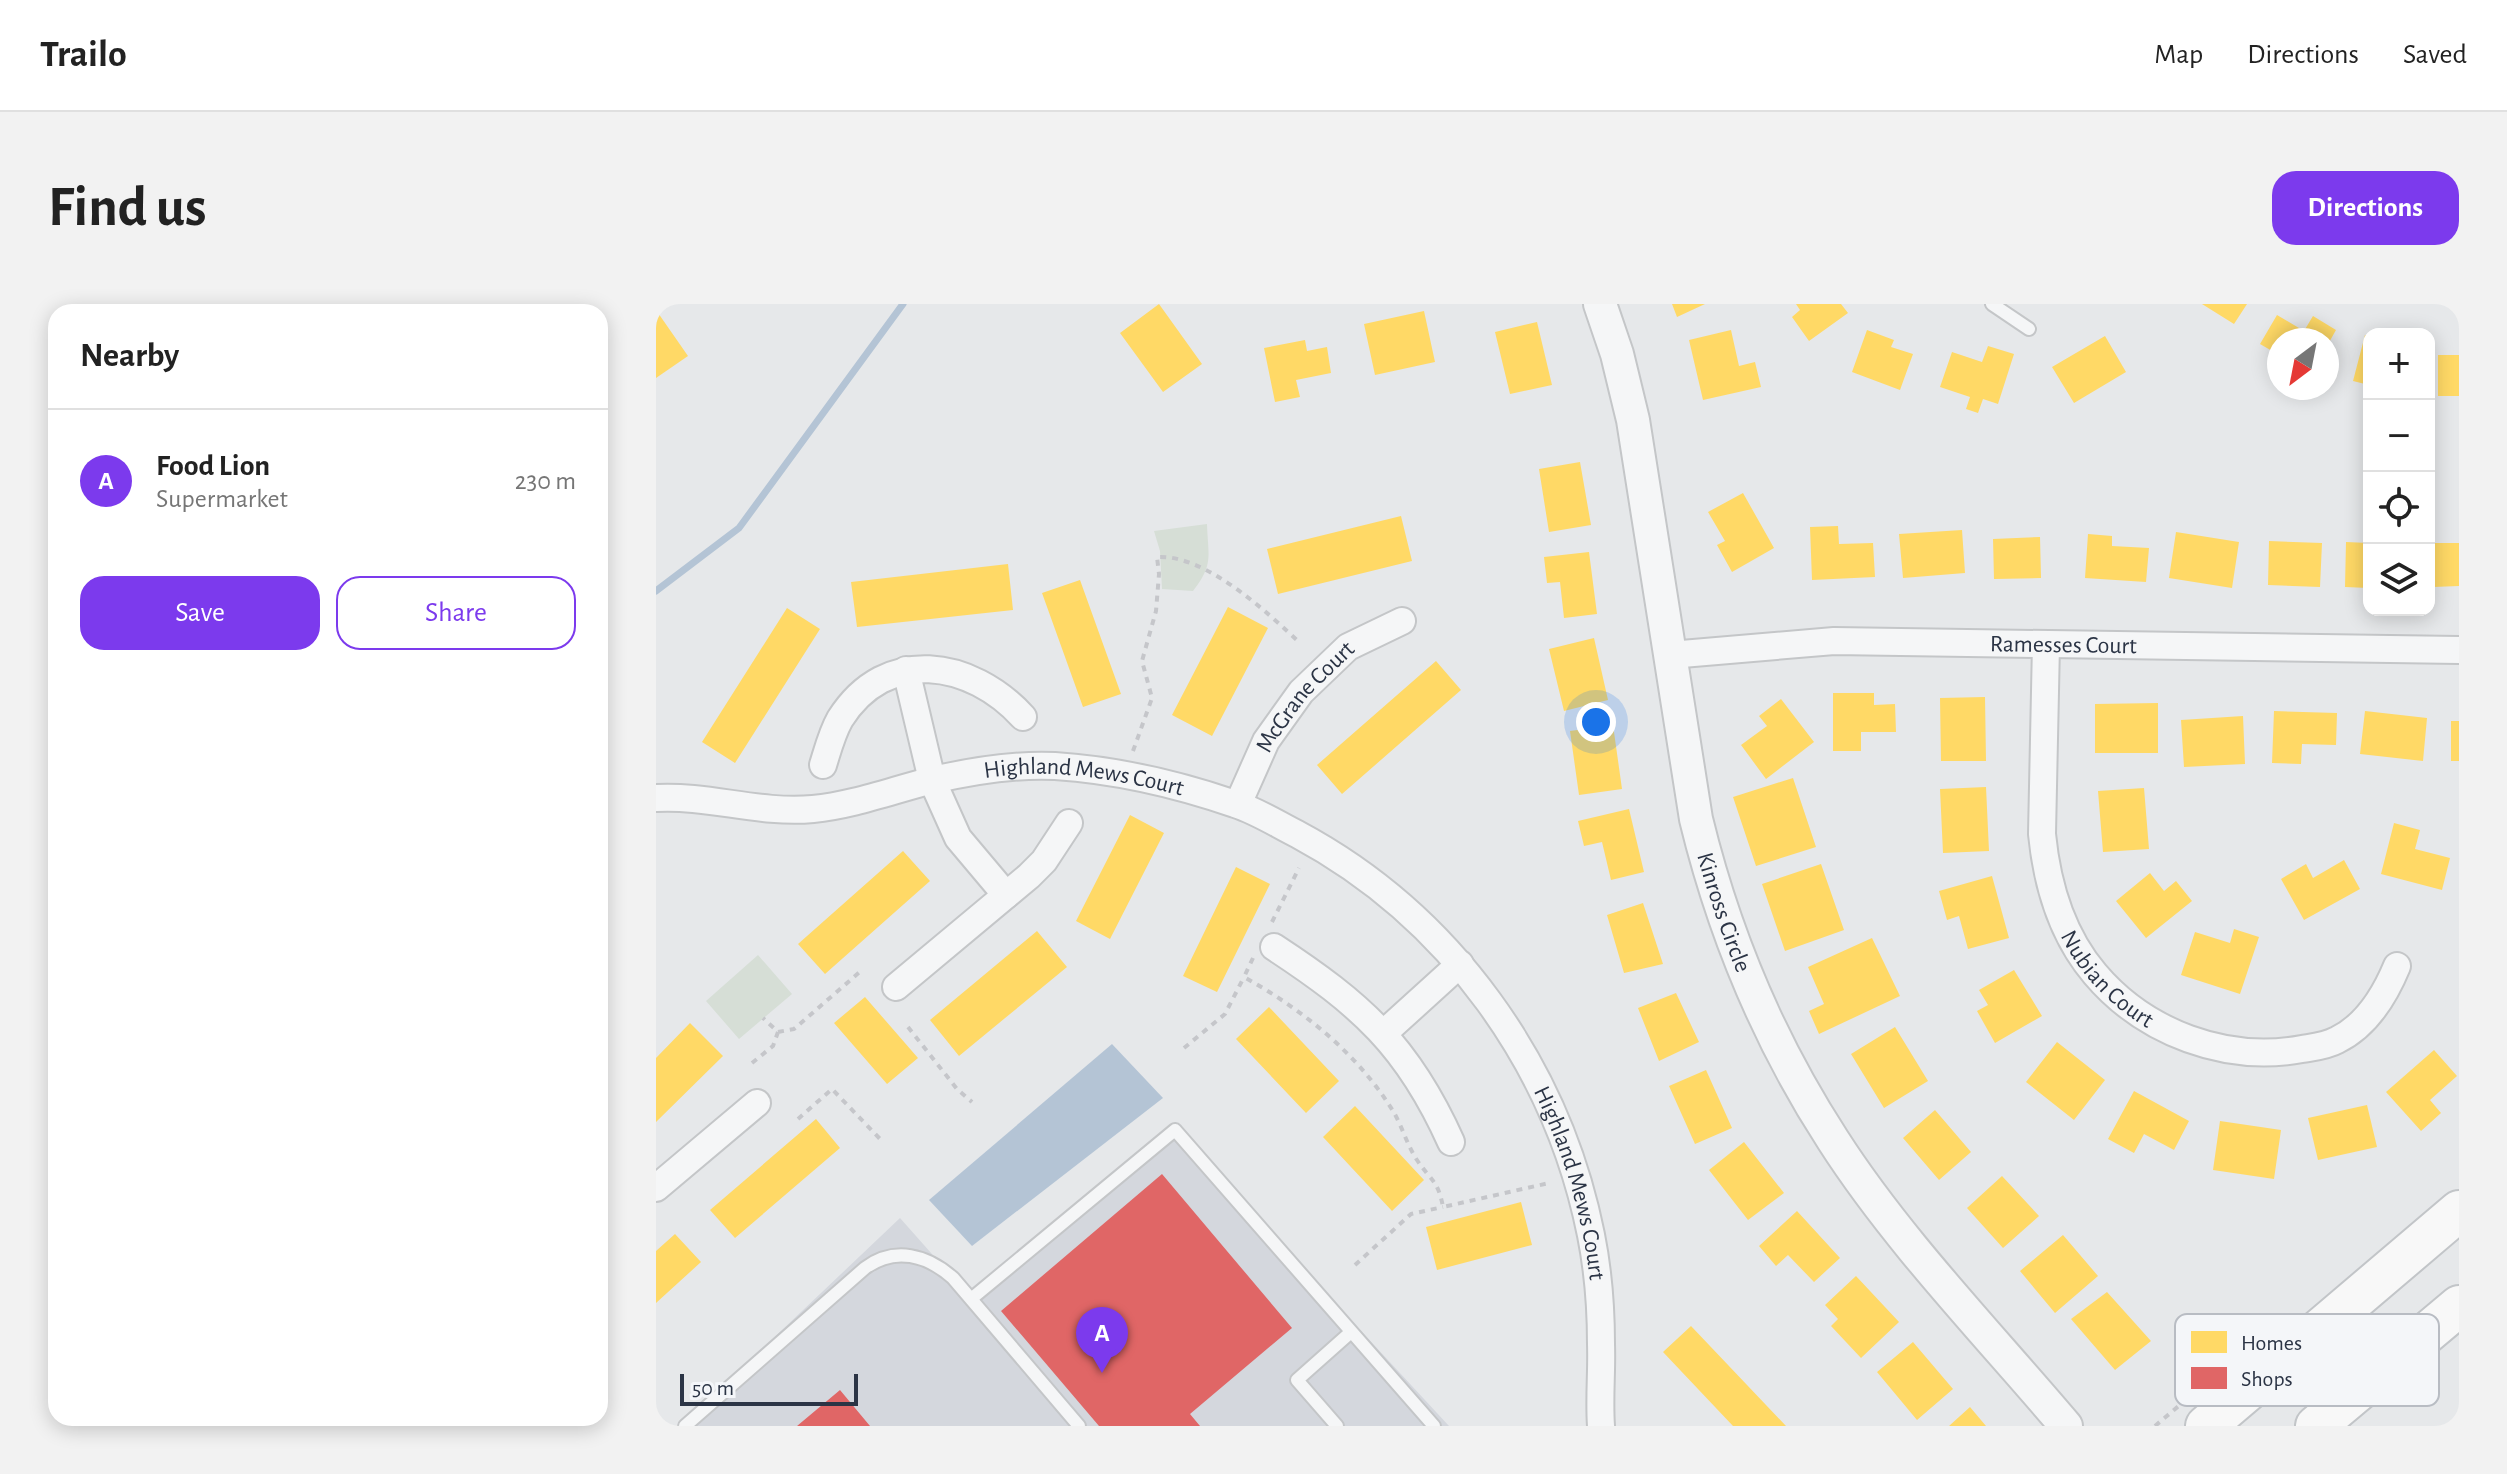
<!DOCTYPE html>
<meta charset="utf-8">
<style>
body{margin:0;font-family:"Alegreya Sans",sans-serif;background:#f2f2f2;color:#222}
.controls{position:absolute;right:24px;top:24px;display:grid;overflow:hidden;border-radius:16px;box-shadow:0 4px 20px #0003}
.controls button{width:72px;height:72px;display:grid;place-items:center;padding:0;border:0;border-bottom:2px solid #e0e0e0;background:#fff;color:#222;font:40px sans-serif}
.compass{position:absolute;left:1611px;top:24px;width:72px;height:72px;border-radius:50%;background:#fff;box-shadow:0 4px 20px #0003;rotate:212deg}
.scale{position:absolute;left:24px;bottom:20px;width:178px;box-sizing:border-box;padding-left:8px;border:4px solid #2b3445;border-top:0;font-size:22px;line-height:28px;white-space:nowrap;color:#2b3445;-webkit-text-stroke:6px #f4f6f9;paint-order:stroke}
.you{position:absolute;left:940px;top:418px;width:28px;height:28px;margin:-20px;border:6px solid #fff;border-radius:50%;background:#1a73e8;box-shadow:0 0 0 12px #1a73e833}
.badge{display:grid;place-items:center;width:52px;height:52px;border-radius:50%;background:#7c3aed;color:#fff;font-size:26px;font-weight:700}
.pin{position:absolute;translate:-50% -66px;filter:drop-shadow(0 2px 4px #0008)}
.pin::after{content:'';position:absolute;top:42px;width:28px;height:24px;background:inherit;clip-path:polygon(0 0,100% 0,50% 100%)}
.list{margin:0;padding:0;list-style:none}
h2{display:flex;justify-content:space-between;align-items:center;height:104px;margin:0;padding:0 32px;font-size:34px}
h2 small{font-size:26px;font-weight:400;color:#767676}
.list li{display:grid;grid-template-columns:52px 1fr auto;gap:24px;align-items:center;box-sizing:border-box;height:144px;padding:0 32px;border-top:2px solid #e0e0e0}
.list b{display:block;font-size:30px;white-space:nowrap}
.list p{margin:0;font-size:26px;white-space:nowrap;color:#767676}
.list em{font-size:26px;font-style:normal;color:#767676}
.actions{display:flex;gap:16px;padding:24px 32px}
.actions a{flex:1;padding:18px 0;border:2px solid #7c3aed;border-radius:24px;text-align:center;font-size:28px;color:#7c3aed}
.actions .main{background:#7c3aed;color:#fff}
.icon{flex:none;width:44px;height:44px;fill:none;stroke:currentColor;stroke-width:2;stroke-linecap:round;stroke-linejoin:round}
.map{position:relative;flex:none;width:1803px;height:1122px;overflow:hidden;border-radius:24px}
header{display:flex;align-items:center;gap:48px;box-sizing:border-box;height:112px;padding:0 40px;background:#fff;border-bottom:2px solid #e0e0e0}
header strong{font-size:38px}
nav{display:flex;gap:44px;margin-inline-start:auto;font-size:28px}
.intro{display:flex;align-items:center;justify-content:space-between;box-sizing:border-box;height:192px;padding:0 48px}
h1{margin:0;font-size:56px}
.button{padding:20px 36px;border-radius:24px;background:#7c3aed;color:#fff;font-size:28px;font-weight:700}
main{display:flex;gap:48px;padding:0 48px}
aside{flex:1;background:#fff;border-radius:24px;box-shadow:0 4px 20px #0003}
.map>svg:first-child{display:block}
.built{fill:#d4d7dd}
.green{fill:#d6ded6}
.water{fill:#b4c4d5}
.homes{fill:#ffd966}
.shops{fill:#e06666}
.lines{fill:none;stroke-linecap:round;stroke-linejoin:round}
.stream{stroke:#b4c4d5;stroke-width:7}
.service-casing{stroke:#c4c6c8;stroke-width:16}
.minor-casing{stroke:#c4c6c8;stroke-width:30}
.tertiary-casing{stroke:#c4c6c8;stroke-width:36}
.primary-casing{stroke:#c2c5c8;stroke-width:44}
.path{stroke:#c5c6ca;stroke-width:4;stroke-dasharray:6 6;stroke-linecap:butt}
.service{stroke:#f5f6f7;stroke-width:12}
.minor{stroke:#f5f6f7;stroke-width:26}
.tertiary{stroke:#f5f6f7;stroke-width:32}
.primary{stroke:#f8f8f8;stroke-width:40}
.labels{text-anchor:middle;stroke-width:8;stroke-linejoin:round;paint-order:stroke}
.street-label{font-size:24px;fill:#2b3445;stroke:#f4f6f9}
.key{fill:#f4f6f9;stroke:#b8bcc3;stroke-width:2}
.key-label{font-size:22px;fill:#2b3445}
</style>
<header>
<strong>Trailo</strong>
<nav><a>Map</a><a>Directions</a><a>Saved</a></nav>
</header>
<div class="intro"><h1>Find us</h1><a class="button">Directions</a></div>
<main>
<aside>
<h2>Nearby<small></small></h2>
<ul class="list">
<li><span class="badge">A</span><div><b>Food Lion</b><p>Supermarket</p></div><em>230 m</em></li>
</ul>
<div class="actions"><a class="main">Save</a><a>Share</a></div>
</aside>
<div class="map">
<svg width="1803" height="1122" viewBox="0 0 1803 1122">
<rect width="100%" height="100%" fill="#e6e8ea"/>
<path class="built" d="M 519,826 L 793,1122 L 25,1122 L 244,914 L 315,994 Z"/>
<path class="green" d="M 551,220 C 552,252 558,260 537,287 L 506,285 L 504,247 L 498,227 Z
M 102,651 L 136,690 L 83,735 L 50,697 Z"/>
<path class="water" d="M 456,740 L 507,794 L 316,942 L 273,896 Z"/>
<path class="homes" d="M 503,0 L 546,60 L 507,88 L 464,29 Z
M 1016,0 L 1049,0 L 1021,13 Z
M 1140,0 L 1185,0 L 1192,9 L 1153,37 L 1136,13 L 1144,6 Z
M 1546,0 L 1591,0 L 1578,20 Z
M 0,6 L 32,52 L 0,74 Z
M 768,7 L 779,58 L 719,71 L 708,20 Z
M 1621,11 L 1648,27 L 1657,12 L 1680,26 L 1671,42 L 1671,36 L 1623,36 L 1623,51 L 1604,40 Z
M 881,18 L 896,81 L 854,90 L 839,28 Z
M 1075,26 L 1083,62 L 1099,58 L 1105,83 L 1047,96 L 1033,36 Z
M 1211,26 L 1238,36 L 1235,43 L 1257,50 L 1244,86 L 1196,68 Z
M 1709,31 L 1713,32 L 1713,81 L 1697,77 Z
M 1449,32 L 1470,68 L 1418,99 L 1396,63 Z
M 649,36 L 651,47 L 671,43 L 675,69 L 640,76 L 644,93 L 619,98 L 608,44 Z
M 1332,42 L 1358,50 L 1342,100 L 1327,95 L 1322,109 L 1310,105 L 1314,93 L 1284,83 L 1296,48 L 1326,58 Z
M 1782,51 L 1803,51 L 1803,92 L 1782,92 Z
M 924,158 L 935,221 L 893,228 L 883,165 Z
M 1087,189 L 1118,244 L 1076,268 L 1061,241 L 1069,237 L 1052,208 Z
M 745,212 L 756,257 L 622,290 L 611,245 Z
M 1182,222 L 1183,240 L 1217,239 L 1219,273 L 1156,276 L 1154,223 Z
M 1306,226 L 1309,269 L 1247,274 L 1243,230 Z
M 1520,228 L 1583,238 L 1576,284 L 1513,274 Z
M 1432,230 L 1456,232 L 1456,242 L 1493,244 L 1490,278 L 1429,274 Z
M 1384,233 L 1385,274 L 1338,275 L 1337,235 Z
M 1613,237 L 1666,239 L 1664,283 L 1612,281 Z
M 1690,238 L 1713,239 L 1713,284 L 1689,283 Z
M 1777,239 L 1803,239 L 1803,282 L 1777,283 Z
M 933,248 L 941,310 L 908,314 L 904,278 L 891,279 L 888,253 Z
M 352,260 L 357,306 L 201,323 L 195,278 Z
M 424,276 L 465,390 L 427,403 L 386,289 Z
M 572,303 L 612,324 L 556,432 L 516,411 Z
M 131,304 L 164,325 L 79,459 L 46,438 Z
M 938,334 L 952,396 L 908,407 L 893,345 Z
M 780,357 L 805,386 L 686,490 L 661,461 Z
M 1177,389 L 1218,389 L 1218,401 L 1239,400 L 1240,428 L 1205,428 L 1205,447 L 1177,447 Z
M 1329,393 L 1330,457 L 1285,457 L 1284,394 Z
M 1125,395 L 1158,438 L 1110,475 L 1085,441 L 1111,422 L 1103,412 Z
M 1502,399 L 1502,449 L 1439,449 L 1439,400 Z
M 1618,407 L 1681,409 L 1680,441 L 1646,440 L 1645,460 L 1616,459 Z
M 1709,407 L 1771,414 L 1767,457 L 1704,450 Z
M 1587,412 L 1589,460 L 1528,463 L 1525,416 Z
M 1795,417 L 1803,417 L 1803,457 L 1795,457 Z
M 957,421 L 966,485 L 923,491 L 914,427 Z
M 1137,474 L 1160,543 L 1100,562 L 1077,493 Z
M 1330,483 L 1333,547 L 1287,549 L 1284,485 Z
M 1488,484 L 1493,545 L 1447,548 L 1442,487 Z
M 973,505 L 988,568 L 955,576 L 946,538 L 928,542 L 922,517 Z
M 474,511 L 508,529 L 454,635 L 420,617 Z
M 1738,519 L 1764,526 L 1759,545 L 1794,554 L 1786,586 L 1725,570 Z
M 247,547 L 274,577 L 169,670 L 142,640 Z
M 1688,556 L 1704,585 L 1648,616 L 1625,575 L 1650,560 L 1657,574 Z
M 1165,560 L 1188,626 L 1129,647 L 1106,580 Z
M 580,563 L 614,580 L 561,688 L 527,672 Z
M 1494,569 L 1508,587 L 1520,577 L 1536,597 L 1490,634 L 1460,597 Z
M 1336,572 L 1353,634 L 1312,645 L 1303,612 L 1291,616 L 1283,587 Z
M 987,599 L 1007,660 L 968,669 L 951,611 Z
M 1578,625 L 1603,633 L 1584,690 L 1525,671 L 1539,628 L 1574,639 Z
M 381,627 L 411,663 L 303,752 L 274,716 Z
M 1216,634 L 1244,692 L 1163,730 L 1153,707 L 1168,700 L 1152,663 Z
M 1358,666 L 1386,712 L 1339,739 L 1321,707 L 1332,701 L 1323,686 Z
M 1020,689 L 1043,738 L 1003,757 L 982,704 Z
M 209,693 L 262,754 L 231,780 L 178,719 Z
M 613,703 L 683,777 L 650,809 L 580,735 Z
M 34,719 L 67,752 L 0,818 L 0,754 Z
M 1239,723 L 1272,777 L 1228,804 L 1195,750 Z
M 1401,738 L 1449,776 L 1418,816 L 1370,778 Z
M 1778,746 L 1801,772 L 1774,796 L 1785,809 L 1765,827 L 1730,788 Z
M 1050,766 L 1076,824 L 1039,840 L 1013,782 Z
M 1478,787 L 1533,817 L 1518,846 L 1488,830 L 1478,849 L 1452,835 Z
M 1711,801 L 1721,843 L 1662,856 L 1652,814 Z
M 699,802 L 768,876 L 736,907 L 667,833 Z
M 1279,806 L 1315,848 L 1283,876 L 1247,834 Z
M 160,815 L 184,844 L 79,934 L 54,906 Z
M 1564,817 L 1625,826 L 1618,875 L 1557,866 Z
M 1088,838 L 1128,889 L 1092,916 L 1053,866 Z
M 1346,872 L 1383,912 L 1347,944 L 1311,904 Z
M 865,898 L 876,941 L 781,966 L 770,923 Z
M 1141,907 L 1184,954 L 1158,978 L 1132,951 L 1120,962 L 1103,942 Z
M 19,930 L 45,958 L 0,999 L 0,947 Z
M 1407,931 L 1442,972 L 1399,1009 L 1364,967 Z
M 1200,972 L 1243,1018 L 1205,1054 L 1175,1022 L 1182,1015 L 1169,1001 Z
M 1451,988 L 1495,1037 L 1459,1066 L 1415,1015 Z
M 1035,1022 L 1130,1122 L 1077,1122 L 1007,1048 Z
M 1257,1038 L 1297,1085 L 1261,1116 L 1221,1068 Z
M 1314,1103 L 1330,1122 L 1293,1122 Z"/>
<path class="shops" d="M 506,870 L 636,1024 L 534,1110 L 544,1122 L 443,1122 L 345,1007 Z
M 184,1086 L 214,1122 L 141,1122 Z"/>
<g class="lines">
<path class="stream" d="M 0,287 L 83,224 L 247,0"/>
<g class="service-casing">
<path id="service" d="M 1336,0 L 1373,25
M 315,995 L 519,826 L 778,1122
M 29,1122 L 209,964 C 239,942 271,951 297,974 L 423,1122
M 681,1122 L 641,1076 L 695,1028"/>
</g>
<g class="minor-casing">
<g id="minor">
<path id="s1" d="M 1390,340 L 1386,530 C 1391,581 1405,630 1439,670 C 1489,729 1570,759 1646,745 C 1658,743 1670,742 1681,736 C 1710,722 1729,691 1741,662"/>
<path id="s2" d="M 1014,351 L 1178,337 L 1803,346"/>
<path d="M 250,366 L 276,476 L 302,534 L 350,591"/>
<path d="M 167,461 C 172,445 176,429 184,415 C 230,342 315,356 367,413"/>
<path id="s3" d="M 0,494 C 53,491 103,510 157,505 C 198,501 237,486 277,476 C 316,467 358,460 399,462 C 460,466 521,480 579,500 C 601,507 621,520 641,530 C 794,612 901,761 935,931 C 942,966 945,1004 945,1040 C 946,1067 943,1094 945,1122"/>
<path id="s4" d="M 582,500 L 610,437 L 645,388 L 692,343 L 746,317"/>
<path d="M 618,643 C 705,700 752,742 795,838"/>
<path d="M 240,683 L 373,572 L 388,557 L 413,519"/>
<path d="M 728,729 L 804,660"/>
<path d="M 0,884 L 101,799"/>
</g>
</g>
<g class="tertiary-casing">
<g id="tertiary">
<path id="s5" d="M 944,0 L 961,50 L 977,116 L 1040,515 C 1068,630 1112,736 1177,836 C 1241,936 1333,1031 1410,1122"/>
</g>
</g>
<g class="primary-casing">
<path id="primary" d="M 1550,1122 L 1803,907
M 1660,1122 L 1803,1002"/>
</g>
<path class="path" d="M 477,447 L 496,394 L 486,357 L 500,307 L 503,270 L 501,253 C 549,250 611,308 644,339
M 616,618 L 643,564
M 597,654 L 588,673 C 647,706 701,749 737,807 C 746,822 751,841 761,856 C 775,877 782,876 787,903 L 893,879
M 252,723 L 301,785 L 316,798
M 122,728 L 138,725 L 206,666
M 528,744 L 569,710 L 588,673
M 96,759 L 117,742 L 122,728 L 107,714
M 142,815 L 176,785 L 226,837
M 699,961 L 755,910 L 787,903
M 1499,1122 L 1525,1100"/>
<use href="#service" class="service"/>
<use href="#minor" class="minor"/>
<use href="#tertiary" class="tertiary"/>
<use href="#primary" class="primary"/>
</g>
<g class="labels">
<g class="street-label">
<text dy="8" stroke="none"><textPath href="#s2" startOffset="394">Ramesses Court</textPath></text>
<text dy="8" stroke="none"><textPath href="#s4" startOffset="128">McGrane Court</textPath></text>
<text dy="8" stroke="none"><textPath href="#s3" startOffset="434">Highland Mews Court</textPath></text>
<text dy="8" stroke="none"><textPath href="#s5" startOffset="622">Kinross Circle</textPath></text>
<text dy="8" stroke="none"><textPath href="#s1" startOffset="354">Nubian Court</textPath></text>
<text dy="8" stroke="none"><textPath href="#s3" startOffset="1116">Highland Mews Court</textPath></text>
</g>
</g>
<rect x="1519" y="1010" width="264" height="92" rx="12" class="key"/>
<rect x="1535" y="1027" width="36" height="22" fill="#ffd966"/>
<rect x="1535" y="1063" width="36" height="22" fill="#e06666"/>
<g class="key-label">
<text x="1585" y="1046">Homes</text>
<text x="1585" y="1082">Shops</text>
</g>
</svg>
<div class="controls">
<button>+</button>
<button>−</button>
<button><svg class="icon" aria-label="locate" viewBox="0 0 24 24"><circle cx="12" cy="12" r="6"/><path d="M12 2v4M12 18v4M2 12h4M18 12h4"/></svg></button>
<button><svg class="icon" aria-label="layers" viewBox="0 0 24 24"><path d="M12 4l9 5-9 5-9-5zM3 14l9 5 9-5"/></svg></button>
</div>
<svg class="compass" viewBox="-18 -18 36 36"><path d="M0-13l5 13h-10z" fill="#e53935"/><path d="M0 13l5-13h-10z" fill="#767676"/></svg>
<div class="scale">50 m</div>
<div class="you"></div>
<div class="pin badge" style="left:446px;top:1069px">A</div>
</div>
</main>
